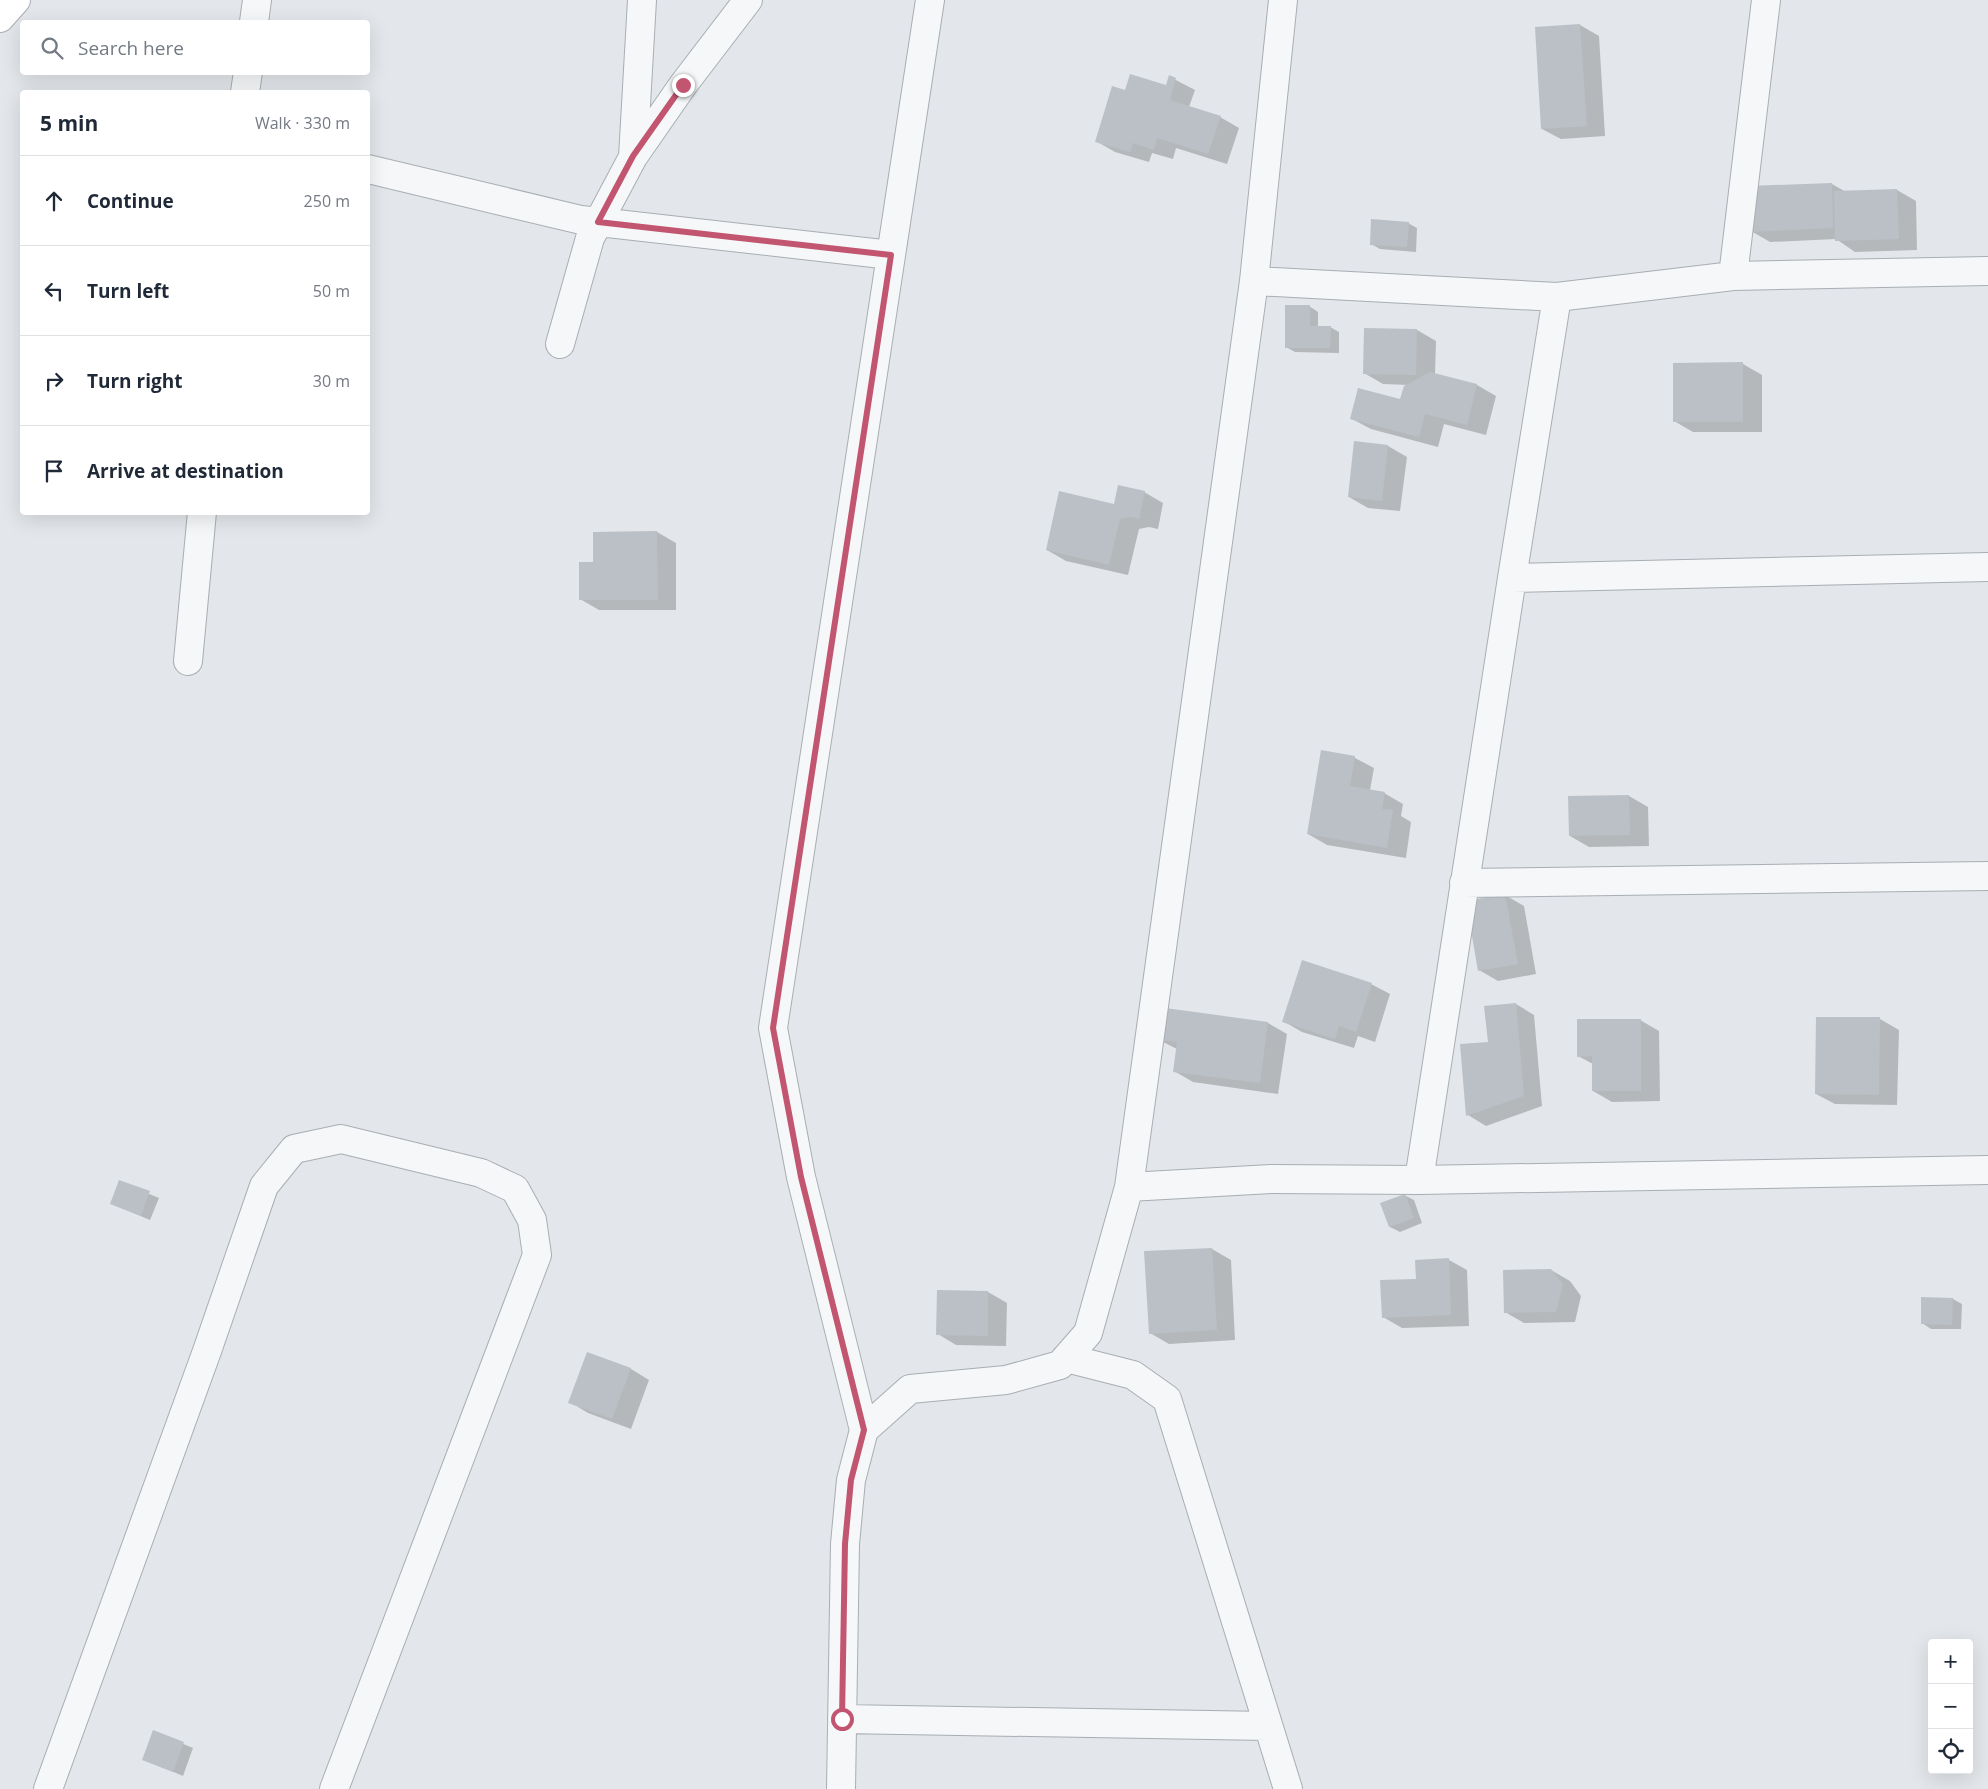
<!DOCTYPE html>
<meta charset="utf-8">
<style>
body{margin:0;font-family:"Open Sans",sans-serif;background:#f6f6f7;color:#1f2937}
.controls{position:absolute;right:15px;bottom:15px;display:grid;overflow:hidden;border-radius:5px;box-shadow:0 5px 20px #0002}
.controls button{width:45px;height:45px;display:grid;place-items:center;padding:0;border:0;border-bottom:1px solid #e0e1e3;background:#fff;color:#1f2937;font:25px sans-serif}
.stop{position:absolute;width:15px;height:15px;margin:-11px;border:4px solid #c25570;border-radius:50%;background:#fff}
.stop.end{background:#c25570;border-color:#fff;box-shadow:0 1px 5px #0008}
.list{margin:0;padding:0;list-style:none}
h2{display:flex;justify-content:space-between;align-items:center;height:65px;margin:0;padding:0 20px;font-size:21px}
h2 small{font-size:16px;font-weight:400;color:#747a83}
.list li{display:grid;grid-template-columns:32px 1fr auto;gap:15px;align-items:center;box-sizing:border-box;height:90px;padding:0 20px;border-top:1px solid #e0e1e3}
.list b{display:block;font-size:19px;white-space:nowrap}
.list em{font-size:16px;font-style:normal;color:#747a83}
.icon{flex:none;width:28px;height:28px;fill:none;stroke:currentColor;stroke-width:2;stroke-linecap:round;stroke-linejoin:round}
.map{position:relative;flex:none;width:1988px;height:1789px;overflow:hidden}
.search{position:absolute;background:#fff;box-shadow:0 5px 20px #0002;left:20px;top:20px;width:350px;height:55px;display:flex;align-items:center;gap:12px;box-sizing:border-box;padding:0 18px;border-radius:5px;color:#747a83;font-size:19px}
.panel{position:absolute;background:#fff;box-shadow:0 5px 20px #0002;left:20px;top:90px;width:350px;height:425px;border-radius:5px}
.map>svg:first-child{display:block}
.shadow{fill:#0003}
.building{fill:#bbc0c6}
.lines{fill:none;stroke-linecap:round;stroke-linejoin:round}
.street-casing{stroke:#a8aeb4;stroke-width:30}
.secondary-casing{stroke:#a8aeb4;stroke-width:30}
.street{stroke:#f5f7f8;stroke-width:28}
.secondary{stroke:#fff;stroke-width:28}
.route{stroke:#c25570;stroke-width:6}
</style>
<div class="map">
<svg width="1988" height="1789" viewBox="0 0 1988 1789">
<rect width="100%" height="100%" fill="#e3e6ea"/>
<path class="shadow" d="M 1580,25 L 1599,36 L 1605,136 L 1561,139 L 1542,129 Z
M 1170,77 L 1195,90 L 1189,107 L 1220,117 L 1239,128 L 1227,164 L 1176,148 L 1173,159 L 1152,153 L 1149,162 L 1115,152 L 1096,141 L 1126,91 L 1167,87 Z
M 1832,184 L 1846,192 L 1897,190 L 1916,201 L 1917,250 L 1855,252 L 1836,239 L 1770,242 L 1751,231 Z
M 1408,223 L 1417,228 L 1416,252 L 1380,249 L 1371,244 Z
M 1309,306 L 1318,312 L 1318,327 L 1330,327 L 1339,332 L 1339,353 L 1295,352 L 1286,347 Z
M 1417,330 L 1436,341 L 1435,374 L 1477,385 L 1496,396 L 1486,435 L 1444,424 L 1438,447 L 1371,429 L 1352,419 L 1401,400 L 1409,385 L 1383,384 L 1364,373 Z
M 1674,364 L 1743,364 L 1762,375 L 1762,432 L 1693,432 L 1674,421 Z
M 1355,443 L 1388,446 L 1407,457 L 1400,511 L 1368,508 L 1349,497 Z
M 1144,492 L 1163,503 L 1158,529 L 1149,527 L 1139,529 L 1128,575 L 1066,561 L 1047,550 L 1115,505 Z
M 657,532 L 676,543 L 676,610 L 599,610 L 580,599 L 594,563 L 594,533 Z
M 1322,752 L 1355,758 L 1374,768 L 1370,790 L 1384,793 L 1403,804 L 1401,816 L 1411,822 L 1406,858 L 1327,845 L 1308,834 Z
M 1629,796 L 1648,807 L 1649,846 L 1589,847 L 1570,836 L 1569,797 Z
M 1505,895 L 1524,906 L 1536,974 L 1498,981 L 1479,970 Z
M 1371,984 L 1390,994 L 1375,1042 L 1358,1036 L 1354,1048 L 1302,1032 L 1283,1021 Z
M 1516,1004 L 1534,1015 L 1542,1106 L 1486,1126 L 1468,1115 Z
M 1159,1009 L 1268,1023 L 1287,1034 L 1278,1094 L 1193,1082 L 1174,1071 L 1177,1049 L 1155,1038 Z
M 1880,1019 L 1899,1030 L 1897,1105 L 1835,1104 L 1816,1094 Z
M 1640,1020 L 1659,1031 L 1660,1101 L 1612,1102 L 1593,1091 L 1593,1064 L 1578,1056 Z
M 120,1182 L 159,1198 L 150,1220 L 112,1204 Z
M 1404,1195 L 1414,1200 L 1422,1223 L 1400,1232 L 1390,1227 L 1382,1204 Z
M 1212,1249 L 1231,1260 L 1235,1340 L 1169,1344 L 1150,1333 Z
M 1449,1260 L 1467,1270 L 1469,1326 L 1402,1328 L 1383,1317 L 1417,1281 Z
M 1551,1270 L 1570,1281 L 1581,1296 L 1575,1322 L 1524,1323 L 1505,1312 Z
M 938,1292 L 988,1292 L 1007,1303 L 1006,1346 L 956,1345 L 938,1334 Z
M 1953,1299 L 1962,1304 L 1961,1329 L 1931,1329 L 1922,1323 Z
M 588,1354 L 631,1369 L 649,1380 L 631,1429 L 588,1413 L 570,1402 Z
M 154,1732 L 193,1748 L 183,1776 L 143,1759 Z"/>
<path class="building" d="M 1580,24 L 1587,126 L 1541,129 L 1535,27 Z
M 1130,74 L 1166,85 L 1169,75 L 1176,78 L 1170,100 L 1221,116 L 1208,154 L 1157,138 L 1154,150 L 1133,143 L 1130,152 L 1095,142 L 1112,86 L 1125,90 Z
M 1832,183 L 1833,228 L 1750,232 L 1748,186 Z
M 1897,189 L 1899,239 L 1835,241 L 1834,191 Z
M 1371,219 L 1409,222 L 1407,247 L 1370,245 Z
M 1285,305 L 1310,305 L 1310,326 L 1331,326 L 1330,348 L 1285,348 Z
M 1364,328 L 1417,329 L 1416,375 L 1363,374 Z
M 1743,362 L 1743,422 L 1673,422 L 1673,363 Z
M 1430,372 L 1477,384 L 1467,425 L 1425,414 L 1419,437 L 1350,419 L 1358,388 L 1400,399 L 1404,386 Z
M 1354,441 L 1388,445 L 1382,501 L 1348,497 Z
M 1118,485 L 1145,491 L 1139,519 L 1130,517 L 1120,519 L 1109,565 L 1046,550 L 1059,491 L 1114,504 Z
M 657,531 L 658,600 L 579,600 L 579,562 L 593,562 L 593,532 Z
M 1321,750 L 1355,756 L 1350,786 L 1385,792 L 1382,809 L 1393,810 L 1387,848 L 1307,834 Z
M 1629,795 L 1630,835 L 1569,836 L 1568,796 Z
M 1505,894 L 1518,964 L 1478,971 L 1466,901 Z
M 1302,960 L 1372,983 L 1356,1032 L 1339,1026 L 1335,1039 L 1282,1022 Z
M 1516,1003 L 1524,1096 L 1466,1116 L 1460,1044 L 1488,1042 L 1484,1006 Z
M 1158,1007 L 1268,1022 L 1260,1083 L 1173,1072 L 1177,1042 L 1154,1039 Z
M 1816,1017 L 1880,1017 L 1879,1095 L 1815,1094 Z
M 1577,1019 L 1641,1019 L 1641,1091 L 1592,1091 L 1592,1056 L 1577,1057 Z
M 119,1180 L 150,1191 L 141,1216 L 110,1204 Z
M 1405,1194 L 1414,1218 L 1389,1227 L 1380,1203 Z
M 1212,1248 L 1217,1330 L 1149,1334 L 1144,1251 Z
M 1449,1258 L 1451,1315 L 1382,1318 L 1380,1280 L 1416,1279 L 1415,1260 Z
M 1551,1269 L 1563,1284 L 1556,1312 L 1504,1313 L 1503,1270 Z
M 937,1290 L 988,1291 L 988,1336 L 936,1335 Z
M 1921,1297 L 1953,1298 L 1952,1325 L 1921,1324 Z
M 587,1352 L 631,1368 L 612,1419 L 568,1403 Z
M 153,1730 L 184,1742 L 173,1772 L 142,1760 Z"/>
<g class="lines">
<g class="street-casing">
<path id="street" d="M 254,22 L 257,0
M 245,92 L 248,72
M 633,157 L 642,0
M 368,169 L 581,220 L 891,255
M 1733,276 L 1766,0
M 1254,281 L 1557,297 L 1733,276 L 1988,271
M 560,344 L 590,238 L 633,157 L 683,85 L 748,0
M 1512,578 L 1988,567
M 188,661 L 202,512
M 1464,883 L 1988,876
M 1419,1180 L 1512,578 L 1557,297
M 1129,1187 L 1271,1179 L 1419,1180 L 1988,1170
M 1066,1358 L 1133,1375 L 1167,1399 L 1288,1789
M 864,1430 L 801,1177 L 773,1028 L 930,0
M 842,1719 L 1268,1726
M 48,1789 L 207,1351 L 264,1186 L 294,1149 L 341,1139 L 481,1173 L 515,1189 L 532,1220 L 537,1255 L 334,1789
M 841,1789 L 845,1544 L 851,1480 L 864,1430 L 910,1389 L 1006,1380 L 1060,1365 L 1088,1333 L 1129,1187 L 1254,281 L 1283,0"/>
</g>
<g class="secondary-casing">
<path id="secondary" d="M 0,18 L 16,0"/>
</g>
<use href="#street" class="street"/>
<use href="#secondary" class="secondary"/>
</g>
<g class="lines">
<path class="route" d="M 683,85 L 633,156 L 598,222 L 891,255 L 773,1028 L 801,1177 L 864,1430 L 851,1480 L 845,1544 L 842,1719"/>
</g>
</svg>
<div class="controls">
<button>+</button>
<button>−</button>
<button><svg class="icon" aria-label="locate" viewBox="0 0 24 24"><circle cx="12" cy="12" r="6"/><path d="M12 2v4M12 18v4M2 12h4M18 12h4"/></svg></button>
</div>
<div class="stop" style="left:842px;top:1719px"></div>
<div class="stop end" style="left:683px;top:85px"></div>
<div class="search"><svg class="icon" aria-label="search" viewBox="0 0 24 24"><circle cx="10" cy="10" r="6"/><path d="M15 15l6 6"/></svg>Search here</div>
<section class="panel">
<h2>5 min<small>Walk · 330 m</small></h2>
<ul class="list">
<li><svg class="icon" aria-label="ahead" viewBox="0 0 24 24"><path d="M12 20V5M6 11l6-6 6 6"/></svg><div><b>Continue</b></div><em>250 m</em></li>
<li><svg class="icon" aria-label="left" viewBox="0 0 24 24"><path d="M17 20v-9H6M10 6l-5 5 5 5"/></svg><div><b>Turn left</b></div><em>50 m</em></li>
<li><svg class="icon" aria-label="right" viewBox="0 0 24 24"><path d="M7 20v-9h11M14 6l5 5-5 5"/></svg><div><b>Turn right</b></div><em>30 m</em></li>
<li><svg class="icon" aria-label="arrive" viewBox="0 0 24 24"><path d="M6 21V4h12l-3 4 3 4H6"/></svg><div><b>Arrive at destination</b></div></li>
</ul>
</section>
</div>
